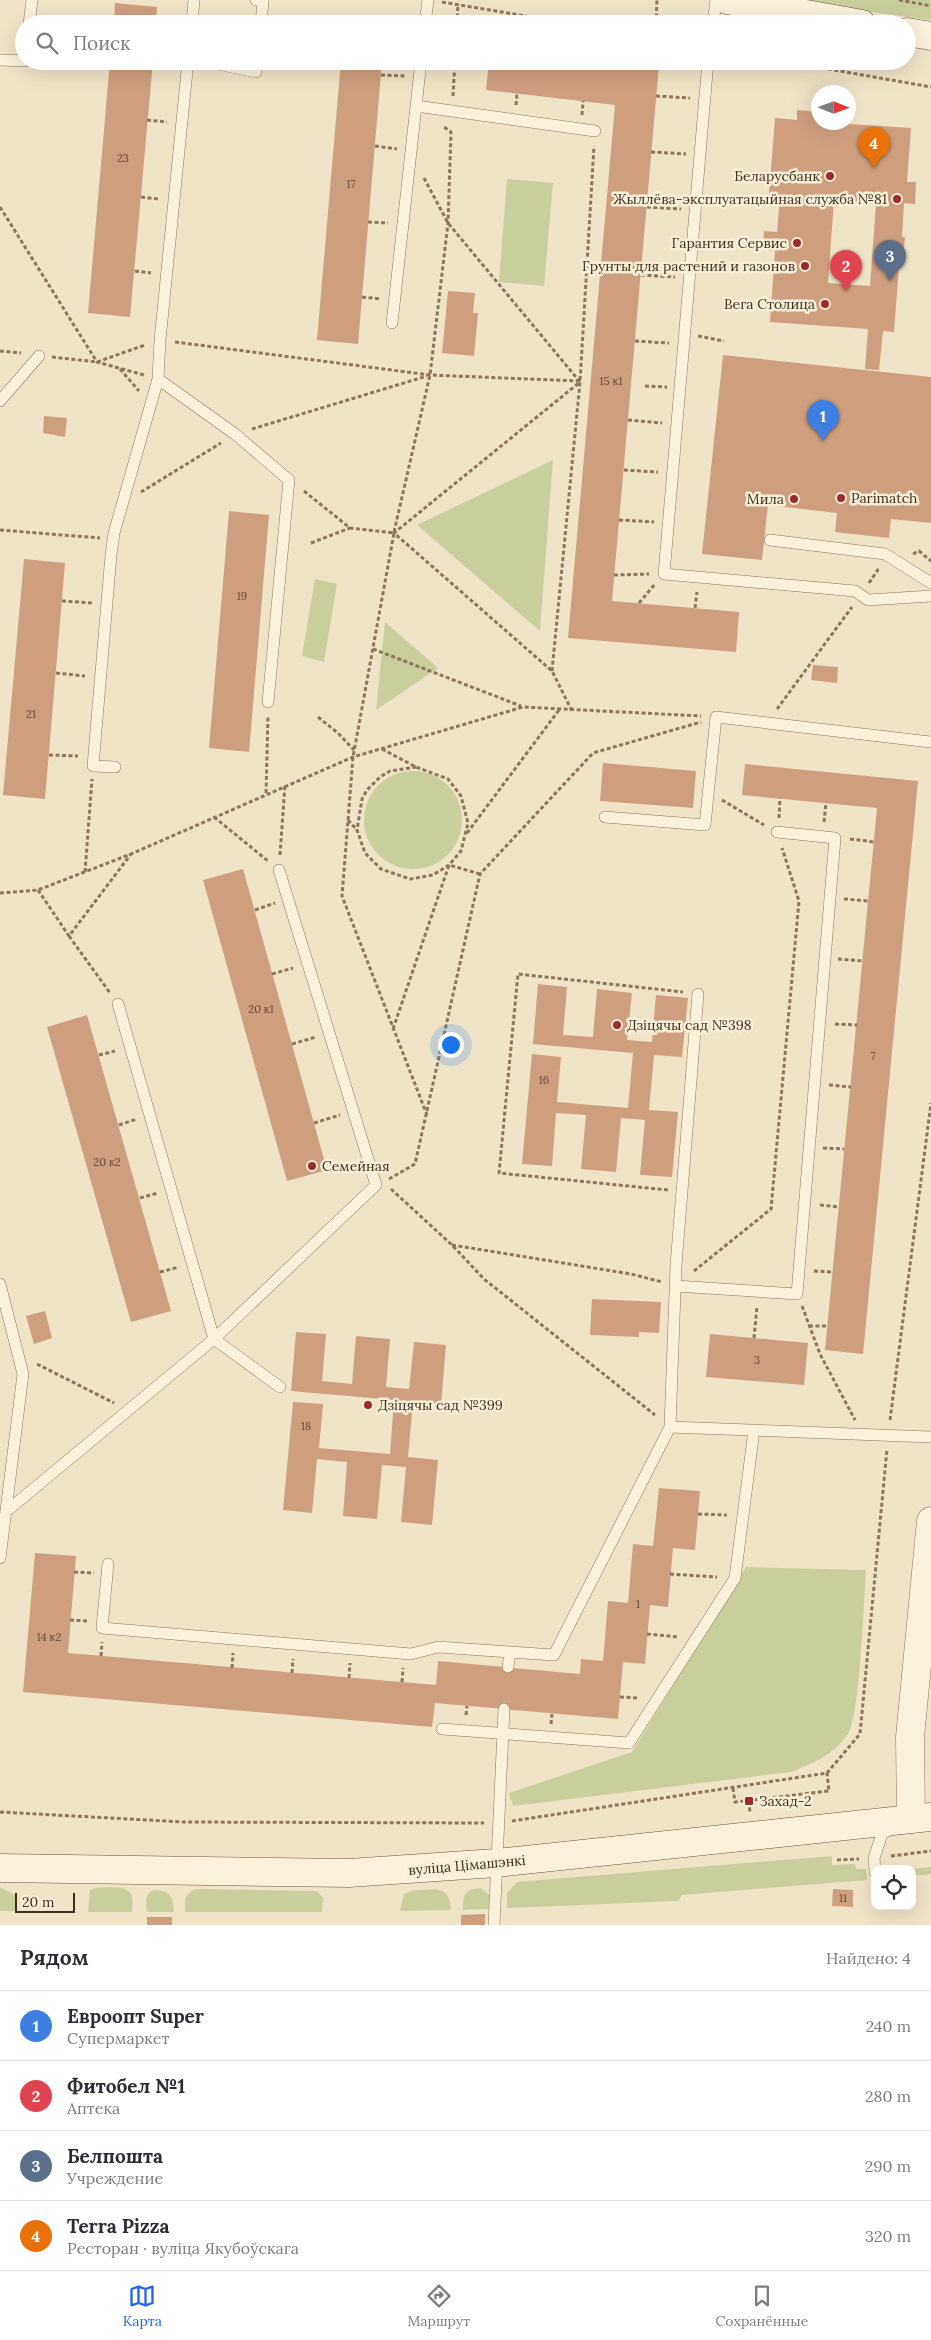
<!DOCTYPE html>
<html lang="ru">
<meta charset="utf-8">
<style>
body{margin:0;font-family:Lora,serif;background:#f2f2f3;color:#2b2b33}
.controls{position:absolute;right:15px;bottom:15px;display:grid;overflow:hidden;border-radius:10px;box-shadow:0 5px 20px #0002}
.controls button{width:45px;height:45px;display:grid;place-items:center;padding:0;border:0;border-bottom:1px solid #e1e1e2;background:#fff;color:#2b2b33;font:25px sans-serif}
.compass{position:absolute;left:811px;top:85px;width:45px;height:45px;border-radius:50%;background:#fff;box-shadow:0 5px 20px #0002;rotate:91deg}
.scale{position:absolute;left:15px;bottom:12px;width:60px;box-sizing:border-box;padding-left:5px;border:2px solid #3d2e20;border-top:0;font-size:14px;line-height:18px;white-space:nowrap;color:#3d2e20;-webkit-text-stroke:4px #f7eed8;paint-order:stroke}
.you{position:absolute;left:450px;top:1044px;width:18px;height:18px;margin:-12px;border:4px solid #fff;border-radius:50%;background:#1a73e8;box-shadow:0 0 0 8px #1a73e833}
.badge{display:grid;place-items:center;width:32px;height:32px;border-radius:50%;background:#2563eb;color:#fff;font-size:16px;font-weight:700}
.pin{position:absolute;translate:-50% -41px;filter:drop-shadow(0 1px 2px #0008)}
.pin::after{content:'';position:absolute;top:26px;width:18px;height:15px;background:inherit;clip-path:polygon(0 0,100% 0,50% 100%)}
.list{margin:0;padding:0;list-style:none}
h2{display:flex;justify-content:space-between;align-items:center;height:65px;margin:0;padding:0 20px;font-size:21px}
h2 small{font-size:16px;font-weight:400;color:#7c7c81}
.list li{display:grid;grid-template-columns:32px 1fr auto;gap:15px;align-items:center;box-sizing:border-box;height:70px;padding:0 20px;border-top:1px solid #e1e1e2}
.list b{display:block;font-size:19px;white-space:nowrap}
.list p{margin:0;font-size:16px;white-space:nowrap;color:#7c7c81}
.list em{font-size:16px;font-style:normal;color:#7c7c81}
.icon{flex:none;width:28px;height:28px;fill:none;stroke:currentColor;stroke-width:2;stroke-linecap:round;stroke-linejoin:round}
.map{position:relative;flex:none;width:931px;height:1925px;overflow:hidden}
.search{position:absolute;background:#fff;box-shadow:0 5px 20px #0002;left:15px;right:15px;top:15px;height:55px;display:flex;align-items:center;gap:12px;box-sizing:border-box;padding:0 18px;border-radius:28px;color:#7c7c81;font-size:19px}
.sheet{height:345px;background:#fff}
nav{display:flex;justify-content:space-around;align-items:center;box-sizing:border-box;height:70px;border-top:1px solid #e1e1e2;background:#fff;font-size:14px;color:#7c7c81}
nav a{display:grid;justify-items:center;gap:2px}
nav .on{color:#2563eb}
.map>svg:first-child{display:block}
.green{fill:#c9cf9b}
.building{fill:#cf9f7d;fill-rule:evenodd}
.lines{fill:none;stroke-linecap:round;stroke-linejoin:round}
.service-casing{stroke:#8d765c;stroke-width:12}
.tertiary-casing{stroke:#8d765c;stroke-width:29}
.secondary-casing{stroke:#6f573f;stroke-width:29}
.path{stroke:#8d765c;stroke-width:3;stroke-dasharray:4 2.5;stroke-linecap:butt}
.service{stroke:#faf1dc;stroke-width:11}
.tertiary{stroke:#faf1dc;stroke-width:28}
.secondary{stroke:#faf1dc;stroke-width:28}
.poi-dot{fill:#9e2a2b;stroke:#f7eed8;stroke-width:2}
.labels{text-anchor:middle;stroke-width:5;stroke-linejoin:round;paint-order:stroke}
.number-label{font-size:11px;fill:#624a37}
.poi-label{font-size:14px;fill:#3d2e20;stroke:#f7eed8;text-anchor:end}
.street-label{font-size:14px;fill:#3d2e20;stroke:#f7eed8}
</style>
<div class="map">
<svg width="931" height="1925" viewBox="0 0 931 1925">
<rect width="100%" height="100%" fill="#f0e4c8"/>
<path class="green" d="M 749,0 L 931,0 L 931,20 L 871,12 L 797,9 Z
M 507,179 L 553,183 L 544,286 L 499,282 Z
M 553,460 L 540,631 L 417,525 Z
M 315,579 L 337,584 L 324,662 L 302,656 Z
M 385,622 L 438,668 L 376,710 Z
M364 820a49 49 0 1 1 98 0a49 49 0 1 1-98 0Z
M 746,1567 L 866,1570 C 864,1599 860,1716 848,1734 C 832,1756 815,1762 791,1772 L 513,1806 L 509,1793 L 632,1752 Z
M 832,1856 L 832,1865 L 855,1864 L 856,1869 L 866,1869 L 867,1880 L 682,1895 L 678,1901 L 507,1908 L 507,1893 L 517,1882 Z
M 931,1867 L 931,1874 L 912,1876 L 912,1869 Z
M 0,1887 L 15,1895 L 15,1911 L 0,1911 Z
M 95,1888 C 104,1888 129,1884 132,1896 C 133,1900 132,1907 132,1912 L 88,1912 L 90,1890 Z
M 481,1888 L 489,1895 L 490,1909 L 463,1910 C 463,1894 465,1889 481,1888 Z
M 197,1889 L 317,1891 L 323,1898 L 322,1912 L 185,1912 C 185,1900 184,1892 197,1889 Z
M 153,1890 C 170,1890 173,1896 174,1912 L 147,1912 C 146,1903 144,1895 153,1890 Z
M 414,1890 C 435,1890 449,1883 451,1910 L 400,1911 L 404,1894 Z"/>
<path class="building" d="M 115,3 L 157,7 L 156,24 L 114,24 Z
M 110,61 L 153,61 L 130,317 L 88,313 Z
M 341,61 L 382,61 L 358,344 L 317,340 Z
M 489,61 L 627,61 L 659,65 L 612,601 L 739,612 L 736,652 L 568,638 L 615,105 L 486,90 Z
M 797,110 L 818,112 L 818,122 L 911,128 L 907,182 L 916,182 L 915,204 L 904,203 L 902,237 L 905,237 L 902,267 L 899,266 L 894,332 L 883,331 L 879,370 L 865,369 L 868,329 L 770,322 L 775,251 L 763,250 L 764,231 L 777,232 L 780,196 L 769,195 L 775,118 L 797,120 ZM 834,200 L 876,204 L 870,286 L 828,283 Z
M 448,291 L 475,293 L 473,313 L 478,313 L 474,356 L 442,353 Z
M 723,355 L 931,377 L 931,523 L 891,519 L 889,538 L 835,532 L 837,513 L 768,505 L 762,560 L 702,554 Z
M 44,416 L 67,418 L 65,437 L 43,433 Z
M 229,511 L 269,515 L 249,752 L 209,748 Z
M 24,559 L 65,563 L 45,799 L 3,795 Z
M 813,665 L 838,667 L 837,683 L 811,680 Z
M 603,763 L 696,771 L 693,808 L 600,801 Z
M 745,764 L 918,781 L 863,1354 L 825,1350 L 877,808 L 742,795 Z
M 243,869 L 327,1170 L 287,1181 L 203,880 Z
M 538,984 L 567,987 L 563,1035 L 593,1037 L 597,989 L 632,993 L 627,1040 L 652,1042 L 656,995 L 688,998 L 682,1057 L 654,1055 L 649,1110 L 678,1112 L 672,1177 L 640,1175 L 645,1120 L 621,1118 L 616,1172 L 581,1169 L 586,1115 L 556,1113 L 552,1166 L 522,1164 L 532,1054 L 561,1057 L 557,1102 L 628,1108 L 633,1053 L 533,1044 Z
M 87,1015 L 171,1311 L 131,1322 L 47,1027 Z
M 592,1299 L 661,1302 L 659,1333 L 639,1332 L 639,1337 L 590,1335 Z
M 45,1311 L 52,1338 L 34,1344 L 26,1316 Z
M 296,1332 L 326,1334 L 322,1381 L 352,1384 L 356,1336 L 390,1339 L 386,1387 L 409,1389 L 414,1342 L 446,1345 L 441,1404 L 413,1402 L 408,1457 L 438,1460 L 432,1525 L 401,1522 L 406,1467 L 382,1465 L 377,1519 L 343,1516 L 347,1462 L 317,1459 L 312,1513 L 283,1510 L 293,1402 L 323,1404 L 319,1448 L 390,1454 L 394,1400 L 291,1391 Z
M 710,1334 L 808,1343 L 804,1385 L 706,1377 Z
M 659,1488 L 700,1491 L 695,1550 L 673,1548 L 668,1607 L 650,1605 L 645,1664 L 623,1662 L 618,1719 L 435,1703 L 432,1727 L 23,1692 L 35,1553 L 76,1556 L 68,1653 L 436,1685 L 438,1661 L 580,1674 L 581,1659 L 603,1661 L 608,1601 L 628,1603 L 633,1544 L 653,1546 Z
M 833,1889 L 853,1890 L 853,1907 L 832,1906 Z
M 485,1914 L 485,1925 L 461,1925 L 461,1915 Z
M 147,1917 L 172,1917 L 172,1925 L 147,1925 Z"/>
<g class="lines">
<g class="service-casing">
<path id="service" d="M 256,0 L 263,1 L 261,24
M 29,24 L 32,0
M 192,24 L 194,0
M 425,24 L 428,0
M 713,24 L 716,0
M 0,60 L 25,61
M 203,61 L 256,72 L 257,61
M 708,61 L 664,574 L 855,591 L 868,600 L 931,596
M 416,106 L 595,131
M 392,323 L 421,61
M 158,379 L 235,434 L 289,480 L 268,702
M 0,401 L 39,356
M 770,540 L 885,554 L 931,583
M 115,767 L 93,766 L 111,555 L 114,533 L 158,379 L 160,340 L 188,61
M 605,817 L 705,825 L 716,717 L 931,742
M 118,1004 L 214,1339 L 280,1387
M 0,1284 L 23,1374 L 0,1558
M 676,1286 L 797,1294 L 835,838 L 777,832
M 670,1427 L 931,1437
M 8,1510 L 214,1339 L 376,1185 L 279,870
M 108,1564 L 102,1628 L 411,1654 L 438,1647 L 510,1652
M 508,1667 L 510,1652 L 554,1655 L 670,1427 L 676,1265 L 698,994
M 442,1729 L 629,1743 L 735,1578 L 754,1430
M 875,1872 L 874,1858 L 882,1834 L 892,1828
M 494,1925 L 504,1709"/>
</g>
<g class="tertiary-casing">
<path id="tertiary" d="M 911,1819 L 910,1737 L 931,1521"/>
</g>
<g class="secondary-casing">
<path id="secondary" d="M 727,0 L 862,24
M 907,32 L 931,36
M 0,1868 L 349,1873 L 496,1863 L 931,1817"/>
</g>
<path class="path" d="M 899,0 L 931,6
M 442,2 L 573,24
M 457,24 L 458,4
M 656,24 L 657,0
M 783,61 L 931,87
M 381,75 L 406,76
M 453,96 L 455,61
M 656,96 L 690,98
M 516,105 L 517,93
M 582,115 L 583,101
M 147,120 L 167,122
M 375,146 L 397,149
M 651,152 L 686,154
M 424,178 L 448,223 L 580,382 L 394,533 L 552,671 L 572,711
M 141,197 L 159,199
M 0,207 L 97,362 L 144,375
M 647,207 L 681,209
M 368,222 L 388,223
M 135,271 L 151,273
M 641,275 L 675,277
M 362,297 L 381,299
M 698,336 L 724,341
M 635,341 L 669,343
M 175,342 L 430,375 L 579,381
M 0,351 L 21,353
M 52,357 L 97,362 L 145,345
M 120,369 L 139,391
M 645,386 L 667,387
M 628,420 L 662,423
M 252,429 L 427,376
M 624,470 L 658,472
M 304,491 L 350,528 L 394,533 L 353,757 L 342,896 L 427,1115
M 141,492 L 221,443
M 619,520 L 654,522
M 0,530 L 100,538
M 394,532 L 430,375 L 448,223 L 451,132 L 444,127
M 311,543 L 350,528
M 913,554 L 919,551 L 931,561
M 614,575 L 649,574
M 869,583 L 879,568
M 62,601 L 93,603
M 639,603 L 655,584
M 695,608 L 697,592
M 373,649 L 521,706
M 552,671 L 580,382 L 594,146
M 56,673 L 85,676
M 777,709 L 852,607
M 318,717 L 339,734 L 354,750
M 382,749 L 416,767 L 448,779 L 461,796 L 468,823 L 461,851 L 449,865 L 433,875 L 410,879 L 381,869 L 365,853 L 357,830 L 362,799 L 367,790 L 380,777 L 390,771 L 416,767
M 49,755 L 78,756
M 266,793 L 268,715
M 722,800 L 764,825
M 214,817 L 268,861
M 779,818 L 780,798
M 348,820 L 357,830
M 824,822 L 826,803
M 467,833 L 559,710
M 850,839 L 874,842
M 280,855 L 285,785
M 85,872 L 92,779
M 38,890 L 69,936 L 131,854
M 0,893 L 38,890 L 131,854 L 353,757 L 523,707 L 701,716
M 844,899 L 868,901
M 255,910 L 275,903
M 69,936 L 110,993
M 838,959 L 863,961
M 272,974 L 293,968
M 835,1024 L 857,1025
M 393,1029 L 449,865 L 480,874
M 292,1044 L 316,1037
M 99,1055 L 115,1051
M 829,1085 L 851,1087
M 314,1123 L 340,1115
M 119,1125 L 137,1119
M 823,1148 L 844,1149
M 389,1179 L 415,1164 L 480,874 L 593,753 L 701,722
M 391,1189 L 452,1245 L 484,1279 L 655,1415
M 668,1190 L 499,1173 L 518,974 L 683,992
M 140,1198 L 158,1193
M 820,1205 L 839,1207
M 452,1245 L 631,1274 L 662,1282
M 694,1271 L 771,1209 L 799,901 L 782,848
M 814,1271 L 833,1272
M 160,1272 L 179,1267
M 802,1306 L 820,1354 L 855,1420
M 809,1326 L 828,1326
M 754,1338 L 757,1306
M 37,1364 L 114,1403
M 890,1420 L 931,1103
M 698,1514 L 727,1515
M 74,1572 L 94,1573
M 670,1574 L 717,1577
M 70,1620 L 87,1621
M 647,1634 L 679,1637
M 101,1656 L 102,1642
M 232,1668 L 233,1653
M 292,1673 L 293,1659
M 349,1678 L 350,1663
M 402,1682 L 403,1668
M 620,1697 L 639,1698
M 466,1715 L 467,1706
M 551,1724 L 552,1714
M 733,1788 L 735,1802 L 829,1791 L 827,1773
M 749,1801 L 750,1813
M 0,1812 L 184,1822 L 484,1823
M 512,1821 L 827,1773 L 860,1734 L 887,1449
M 891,1856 L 931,1851
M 837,1860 L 859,1859"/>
<use href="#service" class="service"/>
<use href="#tertiary" class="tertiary"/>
<use href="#secondary" class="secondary"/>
</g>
<g class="poi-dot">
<circle cx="830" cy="176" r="5"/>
<circle cx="897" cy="199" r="5"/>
<circle cx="797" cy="243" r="5"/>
<circle cx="805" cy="266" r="5"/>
<circle cx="825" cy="304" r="5"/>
<circle cx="841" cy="498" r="5"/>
<circle cx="794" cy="499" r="5"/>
<circle cx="617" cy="1025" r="5"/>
<circle cx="312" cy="1166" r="5"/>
<circle cx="368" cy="1405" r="5"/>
<rect x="744" y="1796" width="10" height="10" rx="2.5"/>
</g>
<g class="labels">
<g class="number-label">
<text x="123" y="162">23</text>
<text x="351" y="188">17</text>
<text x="611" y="385">15 к1</text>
<text x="242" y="600">19</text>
<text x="31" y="718">21</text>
<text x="261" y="1013">20 к1</text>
<text x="873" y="1060">7</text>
<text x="544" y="1084">16</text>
<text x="107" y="1166">20 к2</text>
<text x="757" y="1364">3</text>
<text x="306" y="1430">18</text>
<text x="638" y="1608">1</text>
<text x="49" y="1641">14 к2</text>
<text x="843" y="1902">11</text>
</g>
<g class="poi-label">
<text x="820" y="181">Беларусбанк</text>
<text x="887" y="204">Жыллёва-эксплуатацыйная служба №81</text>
<text x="787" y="248">Гарантия Сервис</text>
<text x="795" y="271">Грунты для растений и газонов</text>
<text x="815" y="309">Вега Столица</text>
<text x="851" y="503" text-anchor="start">Parimatch</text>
<text x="784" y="504">Мила</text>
<text x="627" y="1030" text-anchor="start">Дзіцячы сад №398</text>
<text x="322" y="1171" text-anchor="start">Семейная</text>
<text x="378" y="1410" text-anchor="start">Дзіцячы сад №399</text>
<text x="759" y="1806" text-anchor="start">Захад-2</text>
</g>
<g class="street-label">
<text transform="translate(467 1865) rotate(-5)" y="5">вуліца Цімашэнкі</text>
</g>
</g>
</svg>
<div class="controls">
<button><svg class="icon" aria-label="locate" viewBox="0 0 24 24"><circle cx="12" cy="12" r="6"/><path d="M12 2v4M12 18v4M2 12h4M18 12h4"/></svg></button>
</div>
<svg class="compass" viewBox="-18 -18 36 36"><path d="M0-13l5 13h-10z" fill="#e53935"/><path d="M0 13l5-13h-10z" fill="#7c7c81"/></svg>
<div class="scale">20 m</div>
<div class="you"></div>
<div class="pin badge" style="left:823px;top:441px;background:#3f7fe0">1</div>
<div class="pin badge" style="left:846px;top:291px;background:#e0444e">2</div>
<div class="pin badge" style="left:890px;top:281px;background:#5c6f8a">3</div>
<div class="pin badge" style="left:874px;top:168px;background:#e8710a">4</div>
<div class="search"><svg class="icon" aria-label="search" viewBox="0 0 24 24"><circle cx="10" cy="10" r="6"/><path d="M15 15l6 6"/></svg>Поиск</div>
</div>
<section class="sheet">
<h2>Рядом<small>Найдено: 4</small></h2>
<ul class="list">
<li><span class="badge" style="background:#3f7fe0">1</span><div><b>Евроопт Super</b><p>Супермаркет</p></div><em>240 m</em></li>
<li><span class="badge" style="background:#e0444e">2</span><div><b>Фитобел №1</b><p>Аптека</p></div><em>280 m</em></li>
<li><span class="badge" style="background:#5c6f8a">3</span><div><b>Белпошта</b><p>Учреждение</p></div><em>290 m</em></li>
<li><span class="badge" style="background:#e8710a">4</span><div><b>Terra Pizza</b><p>Ресторан · вуліца Якубоўскага</p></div><em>320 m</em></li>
</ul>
</section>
<nav>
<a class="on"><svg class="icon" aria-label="map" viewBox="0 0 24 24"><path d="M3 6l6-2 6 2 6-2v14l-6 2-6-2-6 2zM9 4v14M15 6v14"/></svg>Карта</a>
<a><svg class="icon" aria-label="directions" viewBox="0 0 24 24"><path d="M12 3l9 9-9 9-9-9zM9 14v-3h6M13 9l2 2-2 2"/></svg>Маршрут</a>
<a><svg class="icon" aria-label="saved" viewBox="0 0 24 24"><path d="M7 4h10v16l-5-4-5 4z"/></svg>Сохранённые</a>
</nav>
